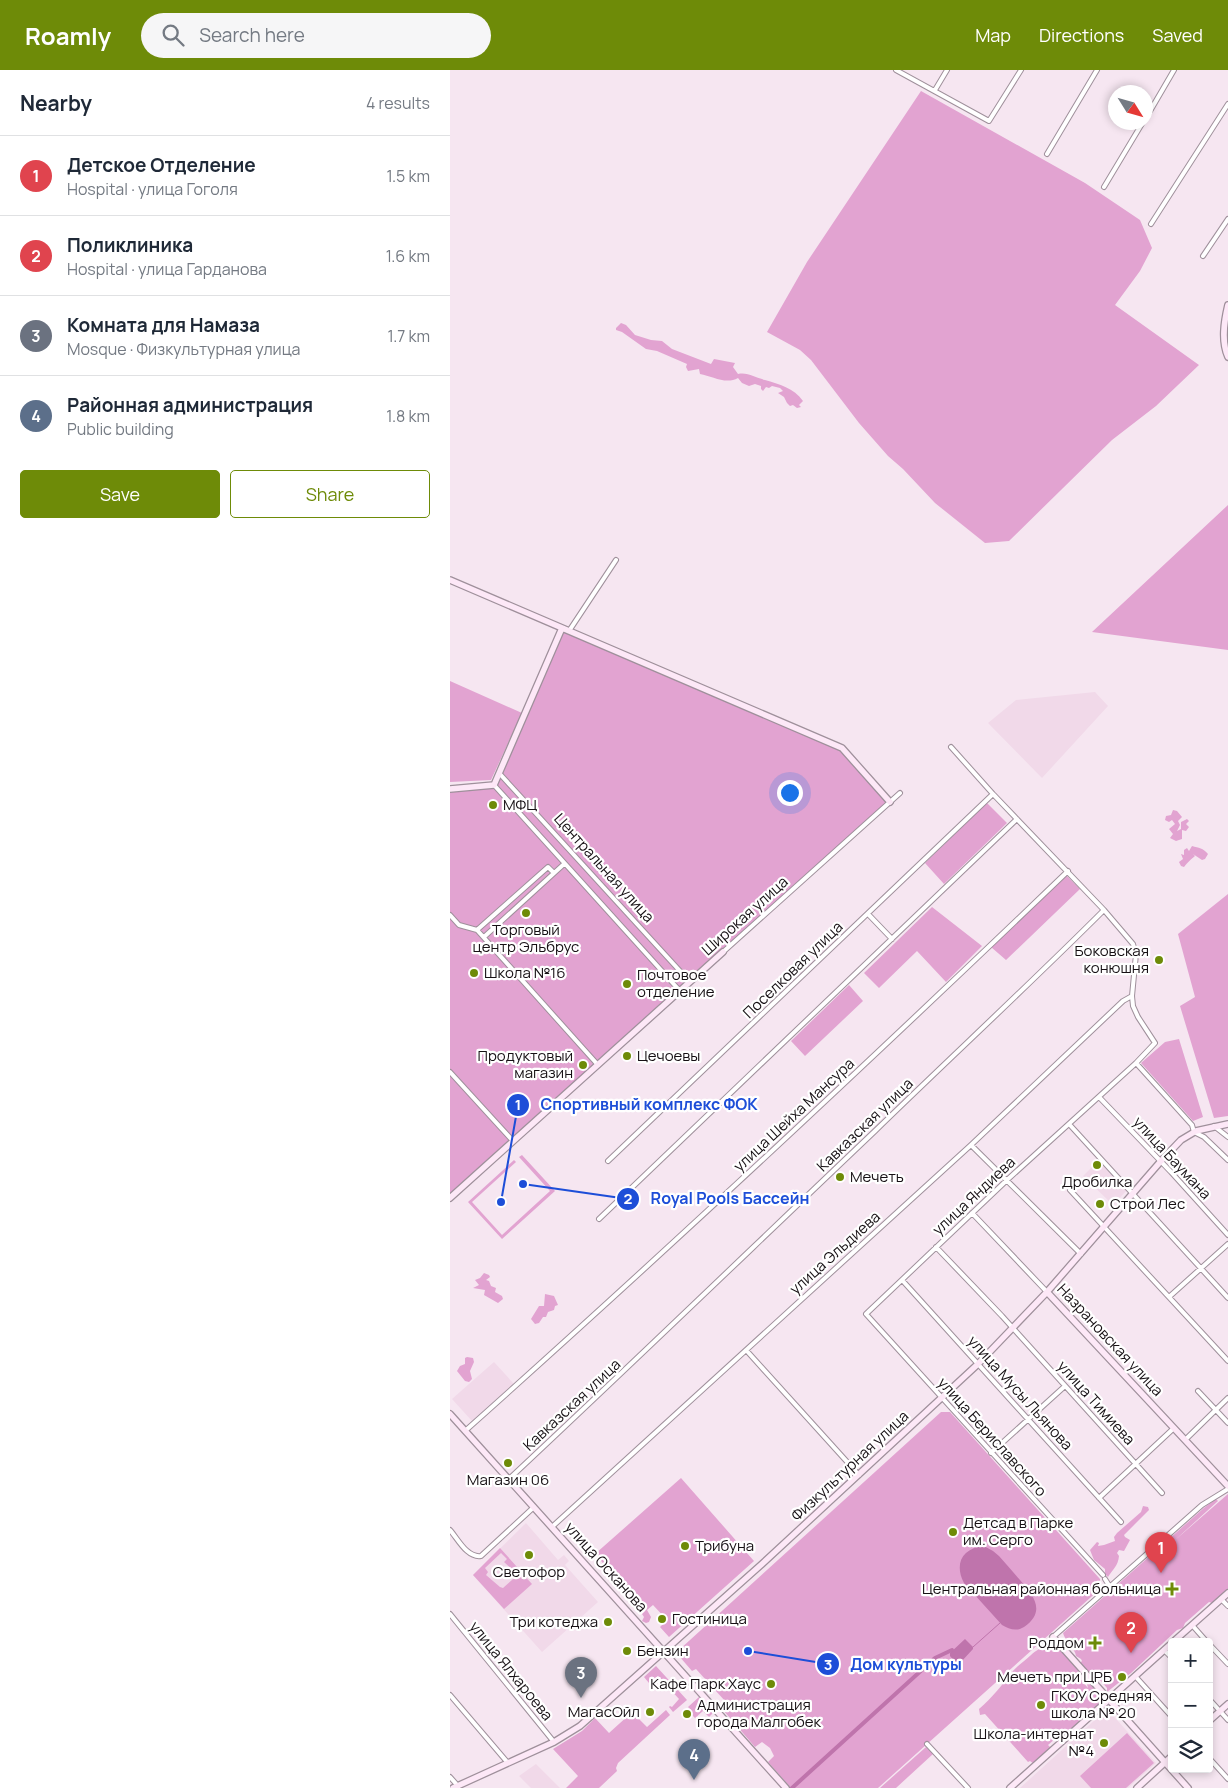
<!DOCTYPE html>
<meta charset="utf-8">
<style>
body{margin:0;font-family:Manrope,sans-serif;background:#f6f6f7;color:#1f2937}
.controls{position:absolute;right:15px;bottom:15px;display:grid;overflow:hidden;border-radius:5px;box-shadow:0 2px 8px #0003}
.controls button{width:45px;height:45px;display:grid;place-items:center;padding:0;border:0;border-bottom:1px solid #e0e1e3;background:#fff;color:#1f2937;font:25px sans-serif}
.compass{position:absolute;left:658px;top:15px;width:45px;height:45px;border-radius:50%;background:#fff;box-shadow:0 2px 8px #0003;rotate:127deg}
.you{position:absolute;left:339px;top:722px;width:18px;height:18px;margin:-12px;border:4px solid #fff;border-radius:50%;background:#1a73e8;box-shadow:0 0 0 8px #1a73e833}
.badge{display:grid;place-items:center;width:32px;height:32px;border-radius:50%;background:#6e8b08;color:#fff;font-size:16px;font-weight:700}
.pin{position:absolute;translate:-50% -41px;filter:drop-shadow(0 1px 2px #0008)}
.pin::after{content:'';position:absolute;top:26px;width:18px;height:15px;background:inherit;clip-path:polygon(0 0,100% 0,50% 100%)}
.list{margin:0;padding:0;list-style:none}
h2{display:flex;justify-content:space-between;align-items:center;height:65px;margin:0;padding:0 20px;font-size:21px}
h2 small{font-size:16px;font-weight:400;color:#747a83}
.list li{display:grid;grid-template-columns:32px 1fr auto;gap:15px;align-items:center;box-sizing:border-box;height:80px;padding:0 20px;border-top:1px solid #e0e1e3}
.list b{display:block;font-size:19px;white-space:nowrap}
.list p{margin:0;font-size:16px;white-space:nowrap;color:#747a83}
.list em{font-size:16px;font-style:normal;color:#747a83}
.actions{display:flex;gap:10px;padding:15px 20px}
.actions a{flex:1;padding:11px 0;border:1px solid #6e8b08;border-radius:5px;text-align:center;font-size:18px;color:#6e8b08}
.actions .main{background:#6e8b08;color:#fff}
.icon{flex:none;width:28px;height:28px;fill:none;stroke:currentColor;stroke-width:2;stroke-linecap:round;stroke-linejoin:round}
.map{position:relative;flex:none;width:778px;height:1718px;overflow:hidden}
header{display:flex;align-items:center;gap:30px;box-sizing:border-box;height:70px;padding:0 25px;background:#6e8b08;color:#fff}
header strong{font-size:24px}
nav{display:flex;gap:28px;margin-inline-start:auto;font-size:18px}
.search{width:350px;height:45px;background:#f6f6f7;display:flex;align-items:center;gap:12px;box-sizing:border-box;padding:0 18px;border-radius:28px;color:#747a83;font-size:19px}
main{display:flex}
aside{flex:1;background:#fff}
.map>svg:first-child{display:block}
.built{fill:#f1d9e9}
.green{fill:#e2a3d1}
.water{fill:#bf74ac}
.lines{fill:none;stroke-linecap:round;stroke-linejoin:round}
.stream{stroke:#bf74ac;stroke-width:1}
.canal{stroke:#bf74ac;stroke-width:4}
.street-casing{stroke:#9f909b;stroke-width:6}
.secondary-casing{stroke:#9f909b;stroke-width:8}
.street{stroke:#fff;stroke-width:4}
.secondary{stroke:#fde8f7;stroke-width:5.5}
.poi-dot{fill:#6e8b08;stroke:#fff;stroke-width:2}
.labels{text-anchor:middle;stroke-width:4.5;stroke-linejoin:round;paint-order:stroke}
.poi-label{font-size:15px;fill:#161014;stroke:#fff;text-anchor:start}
.street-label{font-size:15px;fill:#161014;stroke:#fff}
.leader{fill:none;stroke:#1d4ed8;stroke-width:2}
.callout-dot{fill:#1d4ed8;stroke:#fff;stroke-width:2}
.mark-label{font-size:15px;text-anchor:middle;font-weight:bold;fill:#fff}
.callout-label{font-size:16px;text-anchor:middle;font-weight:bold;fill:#1d4ed8;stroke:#fff;stroke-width:4.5;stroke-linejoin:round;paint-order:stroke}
</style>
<header>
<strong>Roamly</strong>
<div class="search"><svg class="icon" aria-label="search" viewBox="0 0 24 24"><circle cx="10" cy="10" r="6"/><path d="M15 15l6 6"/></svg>Search here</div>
<nav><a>Map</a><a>Directions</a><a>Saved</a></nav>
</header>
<main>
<aside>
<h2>Nearby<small>4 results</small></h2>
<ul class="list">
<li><span class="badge" style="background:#e0444e">1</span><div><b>Детское Отделение</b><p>Hospital · улица Гоголя</p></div><em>1.5 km</em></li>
<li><span class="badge" style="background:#e0444e">2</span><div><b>Поликлиника</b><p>Hospital · улица Гарданова</p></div><em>1.6 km</em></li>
<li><span class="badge" style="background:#6b7280">3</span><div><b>Комната для Намаза</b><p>Mosque · Физкультурная улица</p></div><em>1.7 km</em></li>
<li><span class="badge" style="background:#5c6f8a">4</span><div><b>Районная администрация</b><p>Public building</p></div><em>1.8 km</em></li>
</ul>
<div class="actions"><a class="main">Save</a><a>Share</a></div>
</aside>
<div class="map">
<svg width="778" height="1718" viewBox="0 0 778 1718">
<rect width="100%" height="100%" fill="#f6e6f1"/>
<path class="built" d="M 645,622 L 658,636 L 592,708 L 538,653 L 566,630 Z
M 651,1094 L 677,1120 L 663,1135 L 633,1106 L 642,1097 L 645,1100 Z
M 44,1292 L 64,1314 L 22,1351 L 2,1329 Z
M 76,1453 L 108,1490 L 114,1485 L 119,1491 L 115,1495 L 148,1532 L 92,1582 L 23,1505 Z
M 657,1639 L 706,1693 L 678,1718 L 570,1718 Z
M 86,1694 L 110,1718 L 81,1718 L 69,1706 Z"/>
<path class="green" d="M 471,21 L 635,113 L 690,150 L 702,178 L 690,201 L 665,235 L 749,295 L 706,336 L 662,370 L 559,471 L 535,473 L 485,433 L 453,399 L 438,386 L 409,353 L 361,290 L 350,280 L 317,262 L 357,192 Z
M 171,253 L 176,255 L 185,265 L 201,270 L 212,271 L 222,279 L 261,294 L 264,289 L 285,293 L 283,297 L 288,304 C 298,302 306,308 315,310 C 329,314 344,318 353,331 L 349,335 L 351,337 L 347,338 L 343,335 L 340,336 L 337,333 L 334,327 L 328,323 L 333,321 L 330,318 L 322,316 L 319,318 L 316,317 L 313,321 L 311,319 L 311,316 L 305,314 L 299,316 L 292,313 L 288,308 C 276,315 262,306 250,304 L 249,299 L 238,301 L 236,297 L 237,294 L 207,281 L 196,279 L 172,262 L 166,260 L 166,258 Z
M 778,435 L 778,580 L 642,562 Z
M 112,558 L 392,678 L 440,732 L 0,1128 L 0,719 L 44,715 Z
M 0,611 L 72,643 L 41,710 L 0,712 Z
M 537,733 L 557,753 L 494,814 L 475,793 Z
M 723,740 L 727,741 L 732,747 L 728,751 L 730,755 L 727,761 L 731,759 L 731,752 L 737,749 L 739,751 L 736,754 L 739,757 L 736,761 L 732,760 L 732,769 L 726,771 L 720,768 L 723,764 L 719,759 L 725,754 L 722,750 L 719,752 L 715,750 L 716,746 L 721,745 Z
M 742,776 C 749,778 753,778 758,784 L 755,789 L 752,790 L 743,784 L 745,786 C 740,790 738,792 734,797 L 731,796 L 729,792 L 733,789 L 731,784 L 734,785 L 734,780 L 737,778 L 739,781 Z
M 616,805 L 630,819 L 556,890 L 541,877 Z
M 778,824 L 778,1046 L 764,1048 L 730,936 L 745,927 L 728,864 Z
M 482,837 L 532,876 L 496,912 L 467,881 L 429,918 L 414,903 Z
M 399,915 L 413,931 L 355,986 L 341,971 Z
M 729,969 L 753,1047 L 743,1051 L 691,993 L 715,972 Z
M 72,1085 L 105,1121 L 52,1169 L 18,1132 L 64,1090 L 66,1092 L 22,1132 L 52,1165 L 100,1121 L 69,1087 Z
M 34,1203 L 39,1205 L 40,1207 L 36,1210 L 39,1211 L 41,1216 L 46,1218 L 45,1222 L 52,1226 L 53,1229 L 48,1233 L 34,1225 L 35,1220 L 23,1218 L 29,1215 L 25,1210 L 30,1208 Z
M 95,1224 L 104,1226 L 108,1235 L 105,1236 L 104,1240 L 98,1242 L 96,1247 L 93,1247 L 89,1253 L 85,1254 L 81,1249 L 89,1236 L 94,1236 Z
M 17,1287 L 23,1288 L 24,1292 L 20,1301 L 22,1309 L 19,1312 L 15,1311 L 7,1301 L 10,1296 L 15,1294 L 15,1288 Z
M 491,1342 L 500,1342 L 650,1509 L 650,1519 L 428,1718 L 341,1718 L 318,1692 L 324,1686 L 320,1678 L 312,1672 L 305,1677 L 273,1640 L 275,1631 L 246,1599 L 242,1601 L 229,1586 L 229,1580 Z
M 231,1408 L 304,1491 L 219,1567 L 210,1557 L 217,1550 L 203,1535 L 197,1540 L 201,1547 L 199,1552 L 196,1553 L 192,1551 L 194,1547 L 192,1544 L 195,1541 L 145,1484 Z
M 778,1424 L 778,1520 L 762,1533 L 759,1532 L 735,1553 L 733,1558 L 727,1560 L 681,1603 L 657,1622 L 657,1618 L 648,1608 L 644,1611 L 629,1594 L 632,1591 L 631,1589 L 626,1586 C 625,1578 615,1571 613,1563 L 755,1437 L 766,1429 L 768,1431 L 724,1471 Z
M 693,1436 L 698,1437 L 699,1440 L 674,1465 L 675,1467 L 680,1470 L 674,1481 L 669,1480 L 667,1483 L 669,1486 C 668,1496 663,1499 658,1507 L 655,1504 L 655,1499 L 644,1490 L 640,1480 L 647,1472 L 649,1473 L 648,1476 L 654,1475 L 665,1471 L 664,1467 L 667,1463 L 691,1442 Z
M 50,1478 L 68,1498 L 64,1501 L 54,1492 L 57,1489 L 51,1483 L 35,1498 L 38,1502 L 36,1505 L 50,1517 L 53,1518 L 71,1502 L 82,1514 L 54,1539 L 23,1505 Z
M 598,1571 L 606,1573 L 632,1603 L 628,1606 L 638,1618 L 637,1614 L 641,1613 L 649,1622 L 652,1632 L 646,1637 L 639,1640 L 633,1649 L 610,1669 L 606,1668 L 598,1675 L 600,1677 L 599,1680 L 584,1694 L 580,1691 L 578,1692 L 535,1644 L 530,1645 L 529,1639 C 542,1628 553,1614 563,1601 C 568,1595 576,1590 581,1585 C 586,1580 592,1579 595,1572 Z
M 206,1596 L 237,1630 L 223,1642 L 219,1637 L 220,1636 L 222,1637 L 229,1629 L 208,1606 L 199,1613 L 194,1607 Z
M 249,1627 L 263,1643 L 259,1647 L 253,1641 L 245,1648 L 239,1642 L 241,1640 L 238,1637 Z
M 216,1640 L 220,1645 L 168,1693 L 166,1698 L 167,1701 L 149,1718 L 116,1718 L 128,1706 L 103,1679 L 132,1661 L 145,1648 L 159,1663 L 180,1644 L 184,1644 L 197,1657 Z
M 677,1663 L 704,1693 L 676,1718 L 641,1718 L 630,1706 Z
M 476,1677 L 483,1684 L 446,1718 L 430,1718 Z"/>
<path class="water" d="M 534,1476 L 543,1481 L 549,1486 C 556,1494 563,1502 570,1510 C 583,1525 597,1541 574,1557 C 566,1562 559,1559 552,1555 L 514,1513 C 504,1494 512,1478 534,1476 Z
M 515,1569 L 523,1577 L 523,1579 L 511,1592 L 505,1592 L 500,1586 L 500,1583 Z"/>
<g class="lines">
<path class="stream" d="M 523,1577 L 550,1553"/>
<path class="canal" d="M 342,1718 L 485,1588 L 502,1580"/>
<g class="street-casing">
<path id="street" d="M 446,0 L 539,51 L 571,0
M 485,20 L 497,0
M 696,48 L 724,0
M 597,84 L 647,0
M 654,117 L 693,52
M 701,154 L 778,34
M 753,186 L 778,149
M 119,561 L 166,490
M 501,677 L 543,724 L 654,840 L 683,874 L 686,884 L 682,926 L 683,936 L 688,947 L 705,973 L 686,993
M 49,703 L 240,912
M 44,715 L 230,921
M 418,844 L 442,869
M 0,845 L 9,855 L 27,860 L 148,995
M 27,860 L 98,797 L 104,803
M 34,867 L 114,794
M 273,882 L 450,723
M 0,1002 L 63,1071
M 649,1027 L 721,1102 L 778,1165
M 619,1054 L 778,1228
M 764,1056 L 778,1067
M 521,1075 L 631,1184
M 158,1091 L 543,724
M 620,1120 L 778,1291
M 522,1143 L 597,1222
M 149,1149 L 567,749
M 486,1177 L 552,1246 L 712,1423
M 452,1210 L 671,1452
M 719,1227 L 778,1174
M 296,1280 L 409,1405
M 748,1321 L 778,1353
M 15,1361 C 220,1178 420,991 618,801
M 735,1370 L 778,1328
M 541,1383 L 615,1316
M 59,1409 C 182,1294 303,1177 425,1061 C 501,987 579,915 654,840
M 649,1428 L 724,1358
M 103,1456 L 521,1075 L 673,931 L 682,926
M 0,1460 C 8,1469 17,1488 31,1486 L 84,1437
M 653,1505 L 416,1244 L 557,1110 L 686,993 L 742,1055 L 744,1062 L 754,1067 L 778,1090
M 655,1509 L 660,1517
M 771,1529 L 778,1536
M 0,1544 L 104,1672
M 742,1555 L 757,1572
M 603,1567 L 752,1435 L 778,1419
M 759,1574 L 778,1594
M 714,1580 L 722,1588
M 685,1606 L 722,1647
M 0,1625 L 58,1693
M 759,1629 L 778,1650
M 477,1674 L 518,1718
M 759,1688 L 778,1709
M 0,1707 L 8,1716"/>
</g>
<g class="secondary-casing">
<path id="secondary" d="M 778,235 C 774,252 771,271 778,287
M 0,510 L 392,678 L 440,732
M 0,719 L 44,715 L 112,558
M 0,1128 L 273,882
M 597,1222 L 778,1416
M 0,1344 L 336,1718
M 603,1567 L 738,1718
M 723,1572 L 778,1523
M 759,1651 L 778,1634
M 3,1718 L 104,1672 L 130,1656 L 312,1494 L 528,1294 L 597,1222 L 711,1091 L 731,1070 L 746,1061 L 778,1054
M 560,1718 L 722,1573
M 687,1718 L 722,1686"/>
</g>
<use href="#street" class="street"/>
<use href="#secondary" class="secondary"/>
</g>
<g class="poi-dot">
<circle cx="43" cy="735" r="5"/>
<circle cx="76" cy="843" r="5"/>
<circle cx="709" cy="890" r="5"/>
<circle cx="24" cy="903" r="5"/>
<circle cx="177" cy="914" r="5"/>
<circle cx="177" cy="986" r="5"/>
<circle cx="133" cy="995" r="5"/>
<circle cx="647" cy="1095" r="5"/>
<circle cx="390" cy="1107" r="5"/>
<circle cx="650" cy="1134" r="5"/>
<circle cx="58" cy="1393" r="5"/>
<circle cx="503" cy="1462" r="5"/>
<circle cx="235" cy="1476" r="5"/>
<circle cx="79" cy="1485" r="5"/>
<path d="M719.5 1511.5h5v5h5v5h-5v5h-5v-5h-5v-5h5z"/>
<circle cx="212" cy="1549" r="5"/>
<circle cx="158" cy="1552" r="5"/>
<path d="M642.5 1565.5h5v5h5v5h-5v5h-5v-5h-5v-5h5z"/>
<circle cx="177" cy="1581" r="5"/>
<circle cx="672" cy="1607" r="5"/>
<circle cx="321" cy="1614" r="5"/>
<circle cx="591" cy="1635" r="5"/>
<circle cx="200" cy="1642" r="5"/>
<circle cx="237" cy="1644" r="5"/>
<circle cx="654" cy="1673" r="5"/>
</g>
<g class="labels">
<g class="poi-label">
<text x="53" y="740">МФЦ</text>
<text x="76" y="865" text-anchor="middle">Торговый<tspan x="76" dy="17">центр Эльбрус</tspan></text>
<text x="699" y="886" text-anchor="end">Боковская<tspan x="699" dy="17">конюшня</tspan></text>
<text x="34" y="908">Школа №16</text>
<text x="187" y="910">Почтовое<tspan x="187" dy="17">отделение</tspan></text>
<text x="123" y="991" text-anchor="end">Продуктовый<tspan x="123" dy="17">магазин</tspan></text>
<text x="187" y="991">Цечоевы</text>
<text x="400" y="1112">Мечеть</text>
<text x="647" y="1117" text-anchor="middle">Дробилка</text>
<text x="660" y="1139">Строй Лес</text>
<text x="58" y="1415" text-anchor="middle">Магазин 06</text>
<text x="513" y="1458">Детсад в Парке<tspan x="513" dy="17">им. Серго</tspan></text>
<text x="245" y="1481">Трибуна</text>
<text x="79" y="1507" text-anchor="middle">Светофор</text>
<text x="711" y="1524" text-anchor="end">Центральная районная больница</text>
<text x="222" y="1554">Гостиница</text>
<text x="148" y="1557" text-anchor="end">Три котеджа</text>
<text x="634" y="1578" text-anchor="end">Роддом</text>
<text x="187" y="1586">Бензин</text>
<text x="662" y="1612" text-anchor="end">Мечеть при ЦРБ</text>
<text x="311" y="1619" text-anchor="end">Кафе Парк Хаус</text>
<text x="601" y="1631">ГКОУ Средняя<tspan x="601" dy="17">школа № 20</tspan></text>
<text x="247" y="1640">Администрация<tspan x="247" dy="17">города Малгобек</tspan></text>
<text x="190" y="1647" text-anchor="end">МагасОйл</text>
<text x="644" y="1669" text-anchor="end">Школа-интернат<tspan x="644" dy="17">№4</tspan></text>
</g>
<g class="street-label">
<text transform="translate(154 798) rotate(48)" y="5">Центральная улица</text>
<text transform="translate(295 846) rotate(-42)" y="5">Широкая улица</text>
<text transform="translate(343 900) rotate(-44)" y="5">Поселковая улица</text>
<text transform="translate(344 1045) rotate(-43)" y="5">улица Шейха Мансура</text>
<text transform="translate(415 1055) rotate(-44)" y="5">Кавказская улица</text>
<text transform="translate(722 1088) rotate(47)" y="5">улица Баумана</text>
<text transform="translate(524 1126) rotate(-43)" y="5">улица Яндиева</text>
<text transform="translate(385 1183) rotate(-42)" y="5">улица Эльдиева</text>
<text transform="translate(660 1270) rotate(47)" y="5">Назрановская улица</text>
<text transform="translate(570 1323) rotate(48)" y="5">улица Мусы Льянова</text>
<text transform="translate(646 1333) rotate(48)" y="5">улица Тимиева</text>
<text transform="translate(122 1335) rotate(-43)" y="5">Кавказская улица</text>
<text transform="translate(542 1367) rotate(48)" y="5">улица Бериславского</text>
<text transform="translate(400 1396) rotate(-43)" y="5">Физкультурная улица</text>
<text transform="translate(156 1497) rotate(48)" y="5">улица Осканова</text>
<text transform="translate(61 1601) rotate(51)" y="5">улица Ялхароева</text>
</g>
</g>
<path class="leader" d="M51 1132L68 1035M73 1114L178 1129M298 1581L378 1594"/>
<g class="callout-dot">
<circle cx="51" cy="1132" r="5"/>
<circle cx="73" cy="1114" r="5"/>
<circle cx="298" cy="1581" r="5"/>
<circle cx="68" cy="1035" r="12"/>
<circle cx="178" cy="1129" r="12"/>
<circle cx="378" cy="1594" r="12"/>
</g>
<g class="mark-label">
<text x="68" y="1040">1</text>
<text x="178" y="1134">2</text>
<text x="378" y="1600">3</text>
</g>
<g class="callout-label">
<text x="199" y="1040">Спортивный комплекс ФОК</text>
<text x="280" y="1134">Royal Pools Бассейн</text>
<text x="456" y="1600">Дом культуры</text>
</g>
</svg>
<div class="controls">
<button>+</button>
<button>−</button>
<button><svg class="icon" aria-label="layers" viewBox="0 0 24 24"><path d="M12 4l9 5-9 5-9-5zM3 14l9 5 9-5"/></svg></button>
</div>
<svg class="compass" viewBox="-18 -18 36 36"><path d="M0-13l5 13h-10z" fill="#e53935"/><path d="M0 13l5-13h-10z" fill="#747a83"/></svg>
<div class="you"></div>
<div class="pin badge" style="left:711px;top:1503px;background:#e0444e">1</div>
<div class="pin badge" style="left:681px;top:1583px;background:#e0444e">2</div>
<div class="pin badge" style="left:131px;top:1628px;background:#6b7280">3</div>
<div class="pin badge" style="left:244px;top:1710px;background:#5c6f8a">4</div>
</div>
</main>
